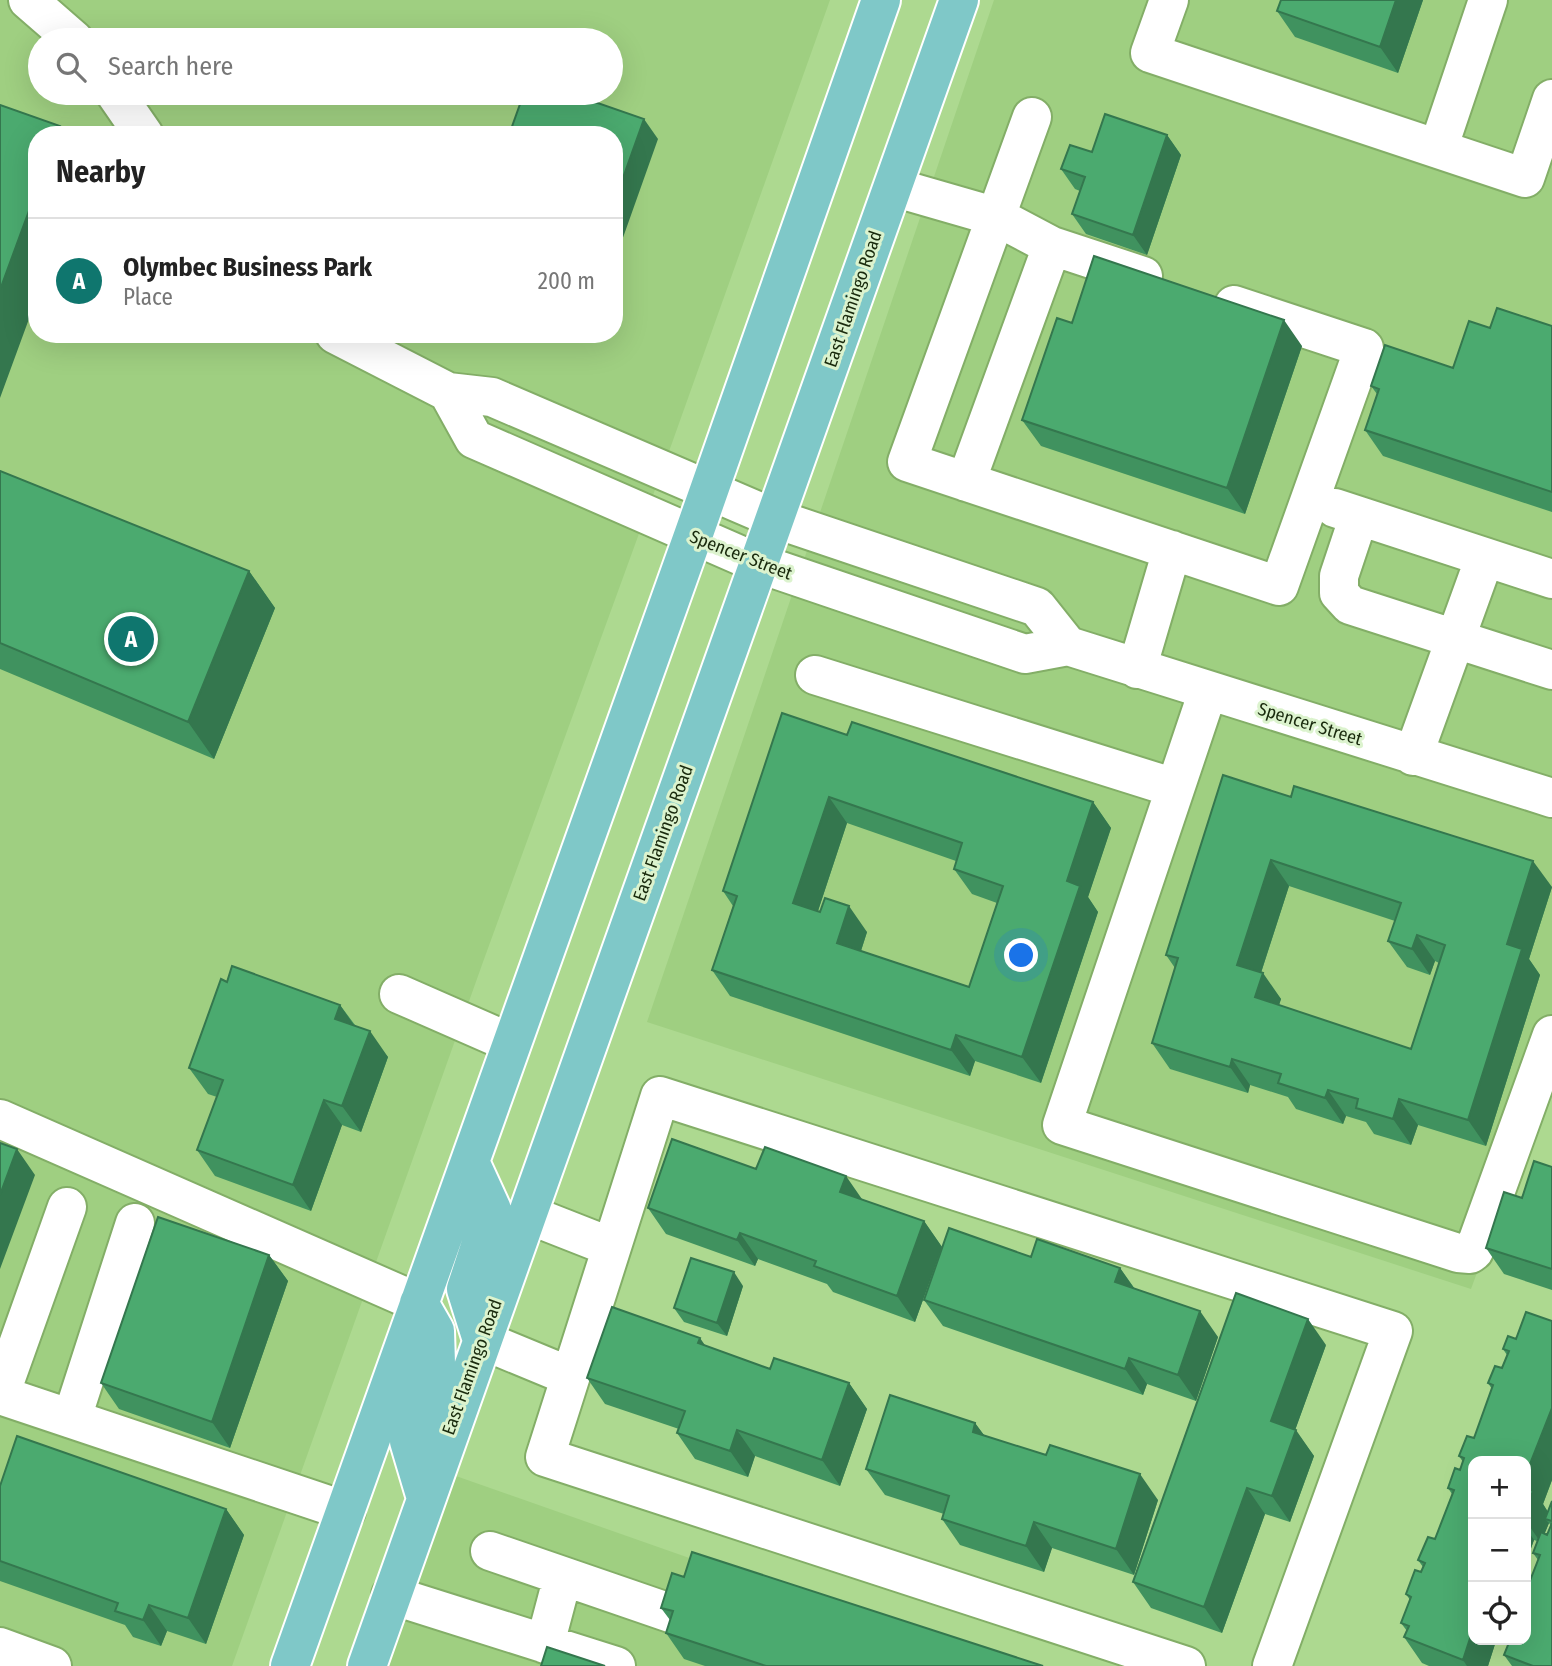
<!DOCTYPE html>
<meta charset="utf-8">
<style>
body{margin:0;font-family:"Fira Sans Condensed",sans-serif;background:#f6f6f6;color:#222}
.controls{position:absolute;right:21px;bottom:21px;display:grid;overflow:hidden;border-radius:14px;box-shadow:0 7px 28px #0002}
.controls button{width:63px;height:63px;display:grid;place-items:center;padding:0;border:0;border-bottom:2px solid #e0e0e0;background:#fff;color:#222;font:35px sans-serif}
.you{position:absolute;left:1022px;top:956px;width:24px;height:24px;margin:-18px;border:5px solid #fff;border-radius:50%;background:#1a73e8;box-shadow:0 0 0 10px #1a73e833}
.badge{display:grid;place-items:center;width:46px;height:46px;border-radius:50%;background:#0f766e;color:#fff;font-size:23px;font-weight:700}
.pin{position:absolute;translate:-50% -50%;border:4px solid #fff;box-shadow:0 2px 7px #0006}
.list{margin:0;padding:0;list-style:none}
h2{display:flex;justify-content:space-between;align-items:center;height:91px;margin:0;padding:0 28px;font-size:30px}
h2 small{font-size:23px;font-weight:400;color:#767676}
.list li{display:grid;grid-template-columns:46px 1fr auto;gap:21px;align-items:center;box-sizing:border-box;height:126px;padding:0 28px;border-top:2px solid #e0e0e0}
.list b{display:block;font-size:26px;white-space:nowrap}
.list p{margin:0;font-size:23px;white-space:nowrap;color:#767676}
.list em{font-size:23px;font-style:normal;color:#767676}
.icon{flex:none;width:38px;height:38px;fill:none;stroke:currentColor;stroke-width:2;stroke-linecap:round;stroke-linejoin:round}
.map{position:relative;flex:none;width:1552px;height:1666px;overflow:hidden}
.search{position:absolute;background:#fff;box-shadow:0 7px 28px #0002;left:28px;top:28px;width:595px;height:77px;display:flex;align-items:center;gap:18px;box-sizing:border-box;padding:0 24px;border-radius:38px;color:#767676;font-size:26px}
.panel{position:absolute;background:#fff;box-shadow:0 7px 28px #0002;left:28px;top:126px;width:595px;height:217px;border-radius:28px}
.map>svg:first-child{display:block}
.built{fill:#9fcf81;fill-rule:evenodd}
.lines{fill:none;stroke-linecap:round;stroke-linejoin:round}
.minor-casing{stroke:#83ae67;stroke-width:42}
.major-casing{stroke:#fff;stroke-width:42}
.minor{stroke:#fff;stroke-width:38}
.major{stroke:#7fc8c8;stroke-width:38}
.wall{fill:#40925f;fill-rule:evenodd}
.shaded-wall{fill:#34774e}
.building{fill:#4baa6f;stroke:#34774e;stroke-width:2;fill-rule:evenodd}
.labels{text-anchor:middle;stroke-width:6;stroke-linejoin:round;paint-order:stroke}
.street-label{font-size:18px;fill:#192a0d;stroke:#dcf3ce}
</style>
<div class="map">
<svg width="1552" height="1666" viewBox="0 0 1552 1666">
<rect width="100%" height="100%" fill="#add990"/>
<path class="built" d="M 0,0 L 830,0 L 672,443 L 483,962 L 232,1666 L 0,1666 ZM 40,40 L 611,40 L 611,93 L 40,93 ZM 37,135 L 614,135 L 614,334 L 37,334 Z
M 994,0 L 1552,0 L 1552,1068 L 1471,1289 L 647,1022 Z
M 436,1469 L 997,1666 L 366,1666 Z"/>
<g class="lines">
<g class="minor-casing">
<path id="minor" d="M 28,0 L 74,40
M 1169,0 L 1150,53 L 1525,178 L 1552,99
M 115,93 L 144,135
M 1032,117 L 907,462 L 1279,586 L 1364,348 L 1234,305
M 1438,149 L 1488,0
M 893,187 L 997,217 L 1052,246 L 1143,276
M 335,334 L 448,392 L 492,397 L 776,519 L 1037,607 L 1068,646
M 448,392 L 474,439 L 760,564 L 1025,654 L 1068,646 L 1552,798
M 966,482 L 1052,246
M 1335,508 L 1552,579
M 1359,516 L 1339,576 L 1339,593 L 1350,605 L 1552,670
M 1137,669 L 1172,550
M 815,675 L 1175,788
M 1208,691 L 1062,1125 L 1458,1253 L 1470,1254 L 1474,1251 L 1552,1035
M 1413,756 L 1485,557
M 399,994 L 511,1043
M 0,1119 L 419,1303
M 67,1207 L 0,1395 L 346,1511
M 527,1214 L 611,1247
M 482,1340 L 569,1376
M 72,1418 L 135,1223
M 490,1551 L 679,1616
M 391,1595 L 616,1666
M 545,1644 L 563,1576
M 0,1647 L 52,1666
M 1186,1666 L 545,1457 L 660,1096 L 1393,1331 L 1272,1666"/>
</g>
<g class="major-casing">
<path id="major" d="M 470,1162 L 492,1210 L 466,1289 L 482,1340
M 419,1303 L 435,1331 L 436,1364 L 409,1441 L 426,1498
M 290,1666 L 693,536 L 881,0
M 367,1666 L 959,0"/>
</g>
<use href="#minor" class="minor"/>
<use href="#major" class="major"/>
</g>
<path class="wall" d="M 1281,0 L 1423,0 L 1398,73 L 1295,37 L 1277,11 Z
M 1167,135 L 1181,155 L 1147,255 L 1086,234 L 1072,214 L 1080,191 L 1075,189 L 1061,169 L 1092,152 Z
M 1072,323 L 1302,346 L 1245,514 L 1041,446 L 1022,420 Z
M 1552,326 L 1552,512 L 1383,456 L 1365,430 L 1377,394 L 1371,386 L 1453,368 L 1490,328 Z
M 0,471 L 249,571 L 275,608 L 214,759 L 0,669 Z
M 847,735 L 1093,802 L 1111,828 L 1088,897 L 1098,912 L 1041,1083 L 975,1061 L 970,1076 L 730,996 L 712,970 L 733,906 L 723,891 ZM 847,823 L 956,861 L 954,869 L 972,894 L 997,903 L 969,987 L 861,951 L 867,932 L 818,911 Z
M 1223,775 L 1552,887 L 1529,959 L 1540,975 L 1486,1146 L 1418,1125 L 1411,1145 L 1374,1134 L 1366,1122 L 1346,1116 L 1343,1124 L 1296,1109 L 1288,1097 L 1250,1085 L 1248,1093 L 1170,1069 L 1152,1043 L 1175,968 L 1166,955 ZM 1289,886 L 1395,921 L 1388,941 L 1407,967 L 1430,975 L 1435,961 L 1439,963 L 1411,1049 L 1279,1005 L 1281,999 L 1261,973 Z
M 227,982 L 340,1005 L 355,1025 L 388,1057 L 361,1132 L 342,1125 L 311,1211 L 215,1176 L 197,1150 L 217,1097 L 208,1094 L 189,1068 Z
M 1552,1167 L 1552,1290 L 1504,1274 L 1486,1248 L 1522,1198 Z
M 756,1169 L 863,1200 L 924,1221 L 942,1247 L 915,1322 L 833,1292 L 827,1284 L 758,1259 L 755,1266 L 666,1234 L 648,1208 Z
M 269,1255 L 288,1281 L 230,1448 L 119,1409 L 101,1383 Z
M 1031,1257 L 1120,1268 L 1135,1289 L 1218,1337 L 1196,1401 L 1147,1384 L 1143,1395 L 943,1326 L 924,1300 Z
M 743,1286 L 727,1336 L 684,1322 L 674,1308 Z
M 1552,1321 L 1552,1480 L 1543,1504 L 1548,1512 L 1552,1502 L 1552,1666 L 1512,1666 L 1504,1655 L 1538,1560 L 1533,1553 L 1537,1541 L 1534,1540 L 1526,1562 L 1526,1461 L 1473,1461 L 1473,1640 L 1502,1640 L 1500,1643 L 1496,1641 L 1488,1666 L 1429,1666 L 1422,1663 L 1404,1637 L 1407,1631 L 1401,1623 L 1410,1600 L 1406,1594 L 1421,1572 L 1423,1567 L 1418,1560 L 1435,1539 L 1452,1494 L 1448,1488 L 1460,1470 L 1463,1462 L 1459,1456 L 1474,1438 L 1492,1389 L 1488,1383 L 1502,1368 L 1507,1355 L 1503,1349 L 1516,1339 ZM 1549,1523 L 1551,1526 L 1547,1535 L 1544,1534 Z
M 1326,1345 L 1295,1430 L 1314,1456 L 1290,1522 L 1265,1514 L 1222,1633 L 1151,1608 L 1133,1582 Z
M 706,1346 L 770,1369 L 849,1383 L 867,1409 L 840,1486 L 755,1456 L 748,1477 L 695,1459 L 677,1433 L 679,1429 L 605,1404 L 587,1378 Z
M 975,1423 L 984,1435 L 1158,1500 L 1134,1575 L 1052,1548 L 1044,1572 L 960,1545 L 942,1519 L 944,1514 L 885,1495 L 866,1469 Z
M 226,1509 L 244,1535 L 206,1644 L 167,1631 L 161,1646 L 133,1637 L 125,1625 L 0,1581 L 0,1561 Z
M 684,1577 L 1043,1666 L 705,1666 L 684,1659 L 666,1633 L 670,1620 L 661,1608 Z"/>
<path class="shaded-wall" d="M 1396,0 L 1423,0 L 1398,73 L 1380,47 Z
M 644,119 L 658,139 L 614,263 L 614,203 Z
M 60,126 L 66,135 L 57,135 Z
M 1167,135 L 1181,155 L 1147,255 L 1133,235 Z
M 37,189 L 37,297 L 0,398 L 0,290 Z
M 1284,320 L 1302,346 L 1245,514 L 1227,488 Z
M 249,571 L 275,608 L 214,759 L 188,722 Z
M 829,797 L 847,823 L 812,929 L 793,903 Z
M 1093,802 L 1111,828 L 1088,897 L 1098,912 L 1041,1083 L 1022,1057 L 1067,881 Z
M 1271,860 L 1289,886 L 1255,991 L 1237,965 Z
M 1533,861 L 1552,887 L 1529,959 L 1540,975 L 1486,1146 L 1468,1120 L 1507,944 Z
M 849,906 L 867,932 L 855,969 L 837,943 Z
M 1417,935 L 1435,961 L 1430,975 L 1412,949 Z
M 1263,973 L 1281,999 L 1273,1023 L 1255,997 Z
M 340,1005 L 358,1031 L 335,1019 Z
M 370,1031 L 388,1057 L 361,1132 L 342,1106 Z
M 956,1035 L 975,1061 L 970,1076 L 951,1050 Z
M 1232,1059 L 1250,1085 L 1248,1093 L 1230,1067 Z
M 1328,1090 L 1346,1116 L 1343,1124 L 1325,1098 Z
M 1399,1099 L 1418,1125 L 1411,1145 L 1393,1119 Z
M 324,1100 L 342,1125 L 311,1211 L 293,1185 Z
M 17,1149 L 35,1175 L 0,1269 L 0,1195 Z
M 846,1176 L 864,1202 L 840,1192 Z
M 924,1221 L 942,1247 L 915,1322 L 897,1296 Z
M 740,1233 L 758,1259 L 755,1266 L 737,1240 Z
M 269,1255 L 288,1281 L 230,1448 L 212,1422 Z
M 1120,1268 L 1138,1294 L 1115,1282 Z
M 734,1272 L 743,1286 L 727,1336 L 717,1323 Z
M 1200,1311 L 1218,1337 L 1196,1401 L 1178,1375 Z
M 1308,1319 L 1326,1345 L 1289,1447 L 1271,1421 Z
M 700,1338 L 718,1364 L 698,1343 Z
M 1129,1358 L 1147,1384 L 1143,1395 L 1125,1369 Z
M 849,1383 L 867,1409 L 840,1486 L 822,1460 Z
M 1552,1408 L 1552,1480 L 1543,1504 L 1551,1517 L 1545,1519 L 1549,1523 L 1541,1543 L 1526,1521 L 1526,1474 Z
M 975,1423 L 994,1449 L 973,1432 Z
M 737,1430 L 755,1456 L 748,1477 L 730,1451 Z
M 1296,1430 L 1314,1456 L 1290,1522 L 1272,1496 Z
M 1140,1474 L 1158,1500 L 1134,1575 L 1116,1549 Z
M 1247,1488 L 1265,1514 L 1222,1633 L 1204,1607 Z
M 226,1509 L 244,1535 L 206,1644 L 188,1618 Z
M 1034,1522 L 1052,1548 L 1044,1572 L 1026,1546 Z
M 1526,1528 L 1534,1540 L 1526,1562 Z
M 149,1605 L 167,1631 L 161,1646 L 143,1620 Z
M 1473,1629 L 1473,1640 L 1495,1640 L 1496,1641 L 1488,1666 L 1467,1666 L 1463,1660 Z"/>
<path class="building" d="M 1281,0 L 1396,0 L 1380,47 L 1277,11 Z
M 524,93 L 569,93 L 644,119 L 614,203 L 614,135 L 509,135 Z
M 0,105 L 60,126 L 57,135 L 37,135 L 37,189 L 0,290 Z
M 1105,114 L 1167,135 L 1133,235 L 1072,214 L 1085,177 L 1061,169 L 1070,145 L 1092,152 Z
M 1094,256 L 1284,320 L 1227,488 L 1022,420 L 1057,318 L 1072,323 Z
M 1497,308 L 1552,326 L 1552,492 L 1365,430 L 1379,389 L 1371,386 L 1385,345 L 1453,368 L 1469,321 L 1490,328 Z
M 0,471 L 249,571 L 188,722 L 0,643 Z
M 782,713 L 847,735 L 852,722 L 1093,802 L 1067,881 L 1080,886 L 1022,1057 L 956,1035 L 951,1050 L 712,970 L 737,896 L 723,891 ZM 829,797 L 962,843 L 954,869 L 1003,886 L 969,987 L 837,943 L 849,906 L 825,898 L 820,912 L 793,903 Z
M 1223,775 L 1291,797 L 1294,786 L 1533,861 L 1507,944 L 1522,949 L 1468,1120 L 1399,1099 L 1393,1119 L 1356,1108 L 1358,1099 L 1328,1090 L 1325,1098 L 1278,1083 L 1281,1074 L 1232,1059 L 1230,1067 L 1152,1043 L 1178,958 L 1166,955 ZM 1271,860 L 1401,903 L 1388,941 L 1412,949 L 1417,935 L 1445,945 L 1411,1049 L 1255,997 L 1263,973 L 1237,965 Z
M 232,966 L 340,1005 L 335,1019 L 370,1031 L 342,1106 L 324,1100 L 293,1185 L 197,1150 L 223,1080 L 189,1068 L 221,979 L 227,982 Z
M 672,1139 L 756,1169 L 765,1147 L 846,1176 L 840,1192 L 924,1221 L 897,1296 L 814,1266 L 816,1261 L 740,1233 L 737,1240 L 648,1208 Z
M 0,1143 L 17,1149 L 0,1195 Z
M 1534,1161 L 1552,1167 L 1552,1269 L 1486,1248 L 1504,1192 L 1522,1198 Z
M 158,1217 L 269,1255 L 212,1422 L 101,1383 Z
M 949,1228 L 1031,1257 L 1037,1239 L 1120,1268 L 1115,1282 L 1200,1311 L 1178,1375 L 1129,1358 L 1125,1369 L 924,1300 Z
M 691,1258 L 734,1272 L 717,1323 L 674,1308 Z
M 1236,1293 L 1308,1319 L 1271,1421 L 1296,1430 L 1272,1496 L 1247,1488 L 1204,1607 L 1133,1582 Z
M 612,1307 L 700,1338 L 698,1343 L 770,1369 L 774,1358 L 849,1383 L 822,1460 L 737,1430 L 730,1451 L 677,1433 L 685,1411 L 587,1378 Z
M 1526,1312 L 1552,1321 L 1552,1408 L 1526,1474 L 1526,1461 L 1473,1461 L 1473,1629 L 1463,1660 L 1404,1637 L 1409,1626 L 1401,1623 L 1411,1597 L 1406,1594 L 1415,1570 L 1421,1572 L 1425,1563 L 1418,1560 L 1428,1537 L 1435,1539 L 1454,1490 L 1448,1488 L 1455,1468 L 1460,1470 L 1464,1458 L 1459,1456 L 1467,1436 L 1474,1438 L 1493,1385 L 1488,1383 L 1495,1366 L 1502,1368 L 1509,1351 L 1503,1349 L 1508,1336 L 1516,1339 Z
M 890,1395 L 975,1423 L 973,1432 L 1046,1455 L 1050,1445 L 1140,1474 L 1116,1549 L 1034,1522 L 1026,1546 L 942,1519 L 949,1496 L 866,1469 Z
M 17,1436 L 226,1509 L 188,1618 L 149,1605 L 143,1620 L 115,1611 L 118,1603 L 0,1561 L 0,1486 Z
M 1526,1488 L 1533,1491 L 1526,1509 Z
M 1552,1501 L 1552,1521 L 1545,1519 Z
M 1552,1523 L 1552,1666 L 1533,1666 L 1504,1655 L 1510,1640 L 1526,1640 L 1526,1591 L 1540,1555 L 1533,1553 L 1541,1532 L 1547,1535 Z
M 692,1552 L 1043,1666 L 766,1666 L 666,1633 L 673,1611 L 661,1608 L 672,1573 L 684,1577 Z
M 547,1647 L 605,1666 L 541,1666 Z"/>
<g class="labels">
<g class="street-label">
<text transform="translate(853 299) rotate(-71)" y="6">East Flamingo Road</text>
<text transform="translate(741 555) rotate(21)" y="6">Spencer Street</text>
<text transform="translate(1310 724) rotate(17)" y="6">Spencer Street</text>
<text transform="translate(663 833) rotate(-70)" y="6">East Flamingo Road</text>
<text transform="translate(472 1367) rotate(-70)" y="6">East Flamingo Road</text>
</g>
</g>
</svg>
<div class="controls">
<button>+</button>
<button>−</button>
<button><svg class="icon" aria-label="locate" viewBox="0 0 24 24"><circle cx="12" cy="12" r="6"/><path d="M12 2v4M12 18v4M2 12h4M18 12h4"/></svg></button>
</div>
<div class="you"></div>
<div class="pin badge" style="left:131px;top:639px">A</div>
<div class="search"><svg class="icon" aria-label="search" viewBox="0 0 24 24"><circle cx="10" cy="10" r="6"/><path d="M15 15l6 6"/></svg>Search here</div>
<section class="panel">
<h2>Nearby<small></small></h2>
<ul class="list">
<li><span class="badge">A</span><div><b>Olymbec Business Park</b><p>Place</p></div><em>200 m</em></li>
</ul>
</section>
</div>
